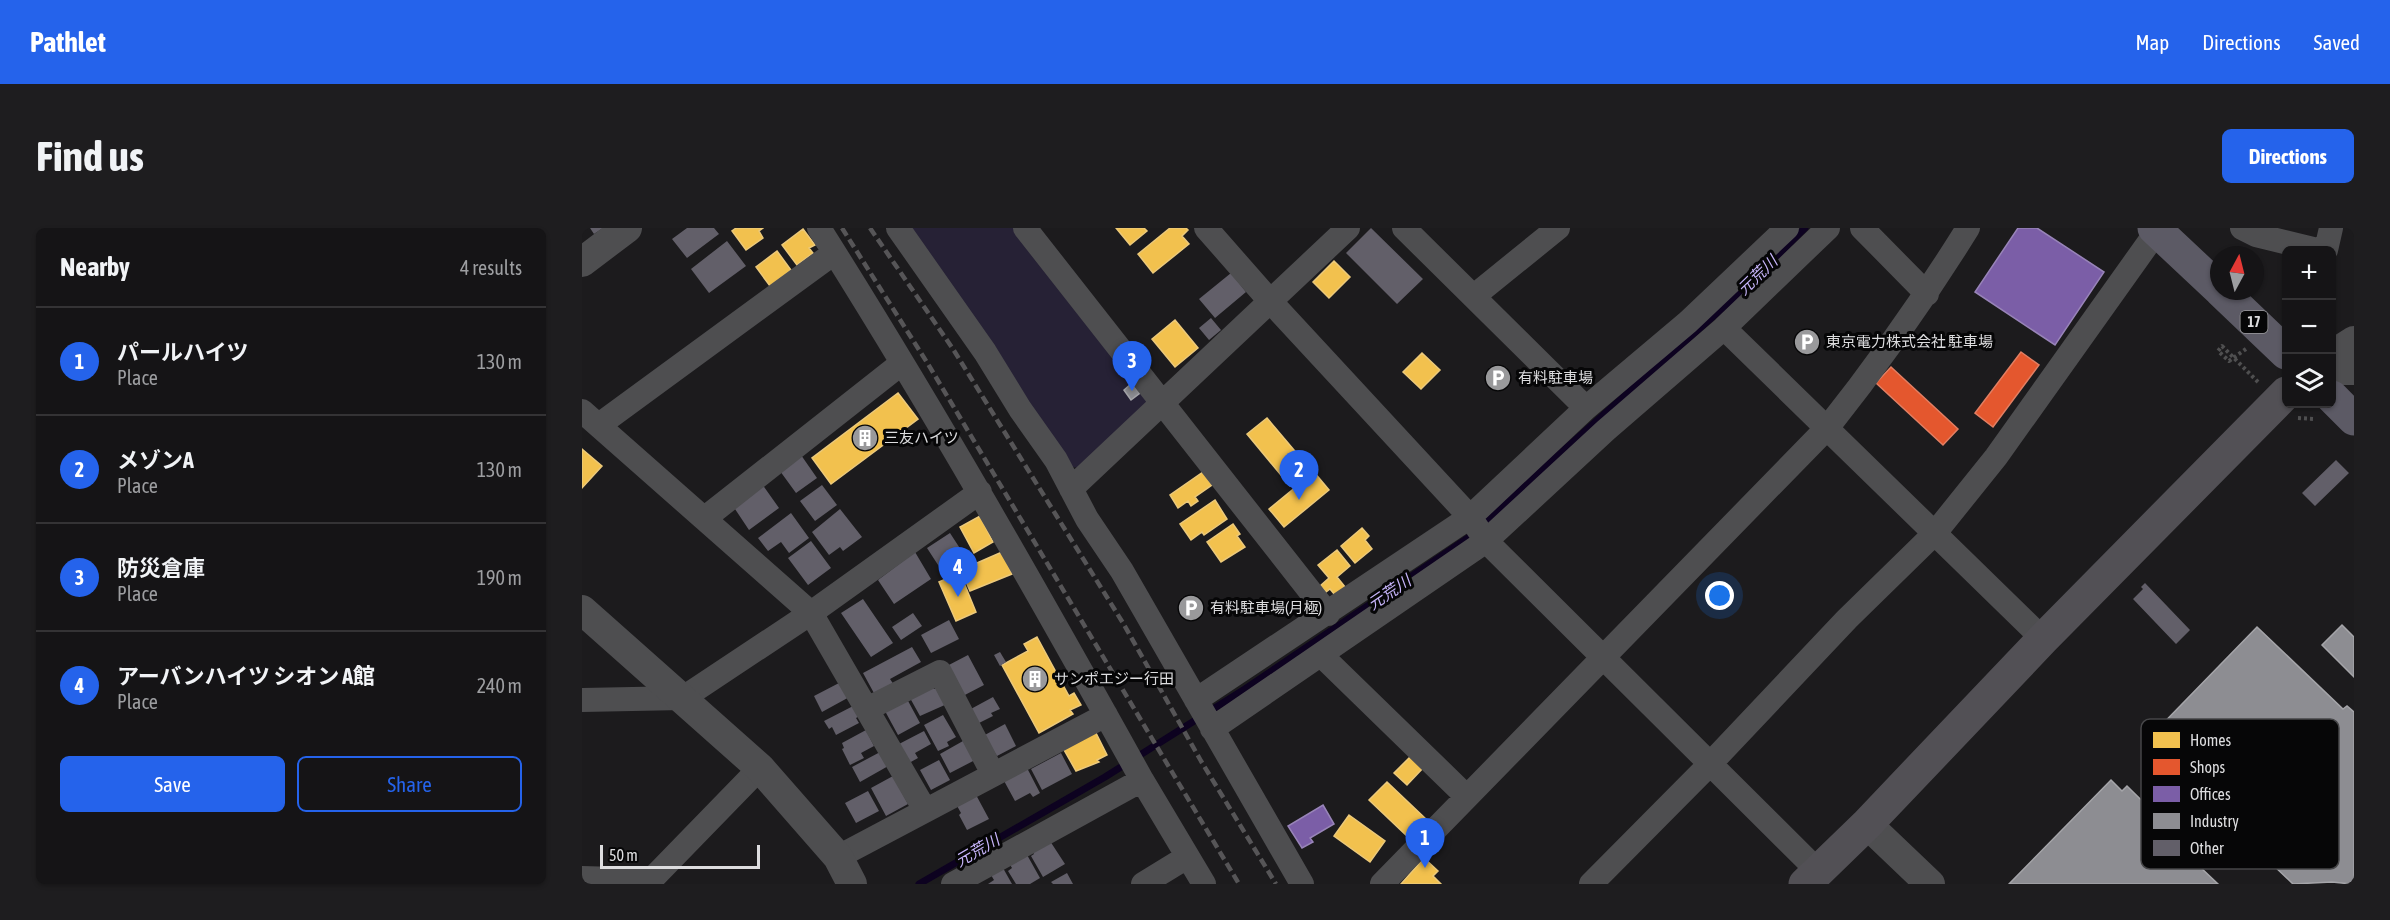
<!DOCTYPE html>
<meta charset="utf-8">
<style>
body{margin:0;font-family:"Asap Condensed","Noto Sans JP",sans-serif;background:#1e1d1f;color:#f1f3f6}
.controls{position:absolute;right:18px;top:18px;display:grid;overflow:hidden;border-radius:9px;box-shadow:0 2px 4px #0004}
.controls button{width:54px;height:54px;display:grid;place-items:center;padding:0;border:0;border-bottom:2px solid #343335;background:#151416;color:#f1f3f6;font:30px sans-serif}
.compass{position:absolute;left:1628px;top:18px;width:54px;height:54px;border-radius:50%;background:#151416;box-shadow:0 2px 4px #0004;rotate:7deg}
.scale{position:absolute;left:18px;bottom:15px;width:160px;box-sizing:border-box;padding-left:6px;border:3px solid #dddddf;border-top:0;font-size:16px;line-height:21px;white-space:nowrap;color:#dddddf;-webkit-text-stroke:4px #060607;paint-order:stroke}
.you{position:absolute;left:1138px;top:368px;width:21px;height:21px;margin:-15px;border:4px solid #fff;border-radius:50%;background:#1a73e8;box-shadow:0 0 0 9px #1a73e833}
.badge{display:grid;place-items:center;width:39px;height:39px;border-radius:50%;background:#2563eb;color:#fff;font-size:20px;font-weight:700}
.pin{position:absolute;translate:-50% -50px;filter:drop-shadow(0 2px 3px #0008)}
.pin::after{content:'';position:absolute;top:32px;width:21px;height:18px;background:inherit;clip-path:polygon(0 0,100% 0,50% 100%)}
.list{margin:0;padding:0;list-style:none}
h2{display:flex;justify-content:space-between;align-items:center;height:78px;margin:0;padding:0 24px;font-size:26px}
h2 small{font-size:20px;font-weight:400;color:#9d9ea1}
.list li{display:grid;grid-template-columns:39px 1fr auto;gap:18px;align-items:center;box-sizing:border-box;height:108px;padding:0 24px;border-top:2px solid #343335}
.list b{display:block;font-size:22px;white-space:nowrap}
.list p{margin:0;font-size:20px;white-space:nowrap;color:#9d9ea1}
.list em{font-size:20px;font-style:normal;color:#9d9ea1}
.actions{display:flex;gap:12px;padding:18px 24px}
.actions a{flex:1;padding:14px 0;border:2px solid #2563eb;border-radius:9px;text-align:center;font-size:21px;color:#2563eb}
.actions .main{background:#2563eb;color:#fff}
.icon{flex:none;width:33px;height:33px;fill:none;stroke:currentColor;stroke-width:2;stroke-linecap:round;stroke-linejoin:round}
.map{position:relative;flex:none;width:1772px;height:656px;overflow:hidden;border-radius:9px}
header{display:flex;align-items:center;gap:36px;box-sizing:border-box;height:84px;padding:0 30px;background:#2563eb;color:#fff}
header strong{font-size:28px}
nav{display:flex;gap:33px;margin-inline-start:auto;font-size:21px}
.intro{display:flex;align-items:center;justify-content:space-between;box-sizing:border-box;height:144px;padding:0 36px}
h1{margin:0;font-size:42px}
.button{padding:15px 27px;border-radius:9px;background:#2563eb;color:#fff;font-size:21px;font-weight:700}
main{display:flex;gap:36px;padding:0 36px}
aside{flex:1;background:#151416;border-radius:9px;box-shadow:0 2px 4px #0004}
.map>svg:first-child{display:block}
.green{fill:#262135}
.homes{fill:#f2c14e;stroke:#ecc97a;stroke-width:1.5}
.shops{fill:#e4572e;stroke:#e27f63;stroke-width:1.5}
.offices{fill:#7b5ea7;stroke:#9884b8;stroke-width:1.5}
.industry{fill:#8d8d92;stroke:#a5a5a9;stroke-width:1.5}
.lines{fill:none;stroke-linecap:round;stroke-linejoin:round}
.stream{stroke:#0d0220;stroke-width:7}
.building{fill:#625f69}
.path{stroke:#4f4f50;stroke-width:4;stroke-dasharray:3 3;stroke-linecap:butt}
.minor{stroke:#4e4e50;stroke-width:24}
.tertiary{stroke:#4e4e50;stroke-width:30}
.secondary{stroke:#525055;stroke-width:33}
.trunk{stroke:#5c5a65;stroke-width:33}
.rail{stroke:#565557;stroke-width:4.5;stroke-dasharray:9 4.5;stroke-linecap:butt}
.labels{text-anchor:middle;stroke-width:6;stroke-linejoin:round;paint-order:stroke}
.shield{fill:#060607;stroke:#9c9c9e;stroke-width:1.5}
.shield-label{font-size:14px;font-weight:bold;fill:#dddddf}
.poi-label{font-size:15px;fill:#dddddf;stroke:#060607;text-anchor:start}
.water-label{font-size:16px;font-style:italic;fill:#c7b5fb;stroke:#060607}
.key{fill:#060607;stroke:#464648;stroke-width:1.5}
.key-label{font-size:16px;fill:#dddddf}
</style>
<header>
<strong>Pathlet</strong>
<nav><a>Map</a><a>Directions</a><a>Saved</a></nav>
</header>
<div class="intro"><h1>Find us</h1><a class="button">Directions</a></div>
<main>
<aside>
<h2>Nearby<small>4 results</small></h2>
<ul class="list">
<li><span class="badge">1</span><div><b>パールハイツ</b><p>Place</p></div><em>130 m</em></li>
<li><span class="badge">2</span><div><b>メゾンA</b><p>Place</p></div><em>130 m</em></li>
<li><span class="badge">3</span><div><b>防災倉庫</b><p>Place</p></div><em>190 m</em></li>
<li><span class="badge">4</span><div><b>アーバンハイツ シオン A館</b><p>Place</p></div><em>240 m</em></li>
</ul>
<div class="actions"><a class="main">Save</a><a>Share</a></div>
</aside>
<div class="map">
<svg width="1772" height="656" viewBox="0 0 1772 656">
<rect width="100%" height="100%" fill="#1c1b1d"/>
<path class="green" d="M 330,0 L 433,0 L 569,174 L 500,240 L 489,239 Z"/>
<path class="homes" d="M 154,0 L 181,0 L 177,3 L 181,10 L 164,22 L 150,3 Z
M 534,0 L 562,0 L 565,3 L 548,17 Z
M 588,0 L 604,0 L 606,2 L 600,8 L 607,16 L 571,45 L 556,26 Z
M 221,1 L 233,17 L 227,20 L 231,25 L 215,37 L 200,17 Z
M 195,23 L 209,42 L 188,58 L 174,39 Z
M 752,33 L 768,49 L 747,70 L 731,54 Z
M 593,92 L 616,120 L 593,139 L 570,111 Z
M 840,125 L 858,142 L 839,161 L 821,144 Z
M 316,165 L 336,191 L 249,256 L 230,230 Z
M 685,190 L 728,241 L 708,258 L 665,206 Z
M 0,221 L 20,238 L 0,260 Z
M 621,244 L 630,257 L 613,269 L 616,273 L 609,278 L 606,273 L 596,280 L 588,267 Z
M 732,244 L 747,262 L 702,299 L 687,281 Z
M 633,272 L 645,291 L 622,307 L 620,304 L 609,312 L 598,296 Z
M 398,288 L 411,314 L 392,325 L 378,299 Z
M 651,296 L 658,306 L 655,308 L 663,319 L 639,334 L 625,314 Z
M 780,300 L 787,308 L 783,312 L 790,321 L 773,335 L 759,318 Z
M 755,322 L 768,338 L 755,349 L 763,359 L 753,367 L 748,361 L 744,364 L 738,358 L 747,350 L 736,337 Z
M 420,324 L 430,346 L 388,363 L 379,342 Z
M 378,345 L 394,384 L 374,393 L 357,354 Z
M 455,409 L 487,468 L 492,465 L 499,477 L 488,482 L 491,486 L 457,505 L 420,437 L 446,423 L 442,416 Z
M 513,503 L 525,527 L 515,532 L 517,534 L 494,543 L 481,520 Z
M 830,527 L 842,539 L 825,557 L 812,545 Z
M 805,554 L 845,592 L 827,610 L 787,572 Z
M 767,587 L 803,613 L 788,634 L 752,608 Z
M 842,630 L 856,643 L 851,648 L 859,656 L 819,656 Z"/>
<path class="shops" d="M 1439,124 L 1457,137 L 1411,199 L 1393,185 Z
M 1309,139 L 1376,201 L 1361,217 L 1294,155 Z"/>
<path class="offices" d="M 1436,0 L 1455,0 L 1522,44 L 1473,117 L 1393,64 Z
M 741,577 L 752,596 L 728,610 L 731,614 L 720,620 L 706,598 Z"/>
<path class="industry" d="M 550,155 L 558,165 L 549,172 L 542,162 Z
M 1760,397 L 1772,409 L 1772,449 L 1740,417 Z
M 1675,399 L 1761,481 L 1765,478 L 1772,484 L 1772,653 L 1769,656 L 1750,654 L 1711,656 L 1625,574 L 1616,583 L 1572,541 L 1582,531 L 1564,513 Z
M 1529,552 L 1540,563 L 1545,558 L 1602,614 L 1597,619 L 1636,656 L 1427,656 Z"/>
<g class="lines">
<path class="stream" d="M 337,656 L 523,549 L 663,461 L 892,306 L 973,230 L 1163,60 L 1223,0"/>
</g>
<path class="building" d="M 8,0 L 21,0 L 12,6 Z
M 105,0 L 132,0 L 137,6 L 105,30 L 90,11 Z
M 789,0 L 841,51 L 815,76 L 764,25 Z
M 145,13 L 164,38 L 127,65 L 109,41 Z
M 649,45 L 664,64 L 633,90 L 617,71 Z
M 629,90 L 639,102 L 627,112 L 617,100 Z
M 219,227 L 235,250 L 214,265 L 198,243 Z
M 1754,232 L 1767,245 L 1733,278 L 1720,265 Z
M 180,256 L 197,280 L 167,302 L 151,278 Z
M 240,257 L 255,277 L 233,293 L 218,273 Z
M 258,281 L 280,309 L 261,323 L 258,319 L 247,327 L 230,304 Z
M 209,285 L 227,310 L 207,325 L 199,314 L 186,323 L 176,310 Z
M 368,305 L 381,325 L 358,340 L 345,320 Z
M 229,313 L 249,340 L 226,357 L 206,330 Z
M 333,324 L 349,351 L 312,376 L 296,352 Z
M 1563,355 L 1608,402 L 1594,416 L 1551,371 L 1561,361 L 1559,359 Z
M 281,371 L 311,415 L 289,429 L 259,385 Z
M 331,385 L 340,398 L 319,412 L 310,399 Z
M 367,392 L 377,411 L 349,425 L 339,407 Z
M 330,419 L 339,434 L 308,451 L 312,457 L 293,467 L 281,445 Z
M 418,424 L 424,434 L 418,438 L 412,427 Z
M 386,427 L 402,457 L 379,469 L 363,439 Z
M 257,455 L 271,467 L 240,484 L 232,468 Z
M 350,458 L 352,461 L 356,459 L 365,476 L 338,488 L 328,470 Z
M 411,469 L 418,481 L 409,485 L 411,488 L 395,496 L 387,482 Z
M 325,471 L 338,495 L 316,507 L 303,483 Z
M 275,476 L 281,486 L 274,490 L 277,495 L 254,507 L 250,499 L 247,501 L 242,493 Z
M 361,487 L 374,509 L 365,514 L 367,518 L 356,523 L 342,497 Z
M 423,496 L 434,518 L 415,528 L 401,508 Z
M 284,502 L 292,518 L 279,525 L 282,530 L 268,537 L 260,521 L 262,520 L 260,515 Z
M 342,503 L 349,516 L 333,525 L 336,530 L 327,535 L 317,516 Z
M 381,513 L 395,531 L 368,545 L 358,526 Z
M 300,523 L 308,537 L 278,554 L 270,539 Z
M 479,525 L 490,546 L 460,562 L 449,541 Z
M 357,532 L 368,552 L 349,562 L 338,542 Z
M 444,538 L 458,565 L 451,569 L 448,565 L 433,573 L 421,551 Z
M 311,548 L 326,576 L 304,588 L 289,560 Z
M 286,563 L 297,583 L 274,595 L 263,575 Z
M 393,565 L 407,591 L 385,602 L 377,587 L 379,585 L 374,576 Z
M 468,613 L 483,636 L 461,649 L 449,628 L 452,626 L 451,624 Z
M 444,625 L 458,650 L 448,656 L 434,656 L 426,643 L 430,640 L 427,635 Z
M 421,640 L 430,656 L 406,656 L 412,652 L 409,647 Z
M 485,645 L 491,656 L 471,656 L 469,654 Z"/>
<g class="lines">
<path class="path" d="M 1664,121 L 1647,133 L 1636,123 L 1640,118 L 1678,156
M 1716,190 L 1733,191"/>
<path class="minor" d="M 237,0 C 351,180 456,365 560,552
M 316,0 L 403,124 L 438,181 L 474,232 L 505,291 L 540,343 L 720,656
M 443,0 L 746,386
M 624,0 L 688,73 L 888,289 L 904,313 L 1236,643
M 822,0 L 1004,180
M 1280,0 L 1345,66
M 1660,0 L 1674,7 L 1735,22
M 1744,22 L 1749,0
M 892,68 L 976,0
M 1142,100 L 1461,411
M 0,183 L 229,385 L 343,582
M 17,197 L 252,25
M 489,261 L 766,0
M 123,290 L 320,135
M 739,427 L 885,569
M 0,472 L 101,470 L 229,385 L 398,264
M 614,472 L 888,289 L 1004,180 L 1106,94 L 1205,0
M 285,481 L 358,444 L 411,546
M 630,501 L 904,313 L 1024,202 L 1142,100 L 1246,0
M 256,629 L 524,487
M 0,650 L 69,652 L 178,540
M 371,656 L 560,552 L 622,656
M 561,656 L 605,629
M 800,656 L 1246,199 C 1297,135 1343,69 1386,0
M 1009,656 L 1128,536 L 1265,391 L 1353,305 L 1414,229 L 1575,3"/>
<path class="tertiary" d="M 0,34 L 45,0
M 1750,127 L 1772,113
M 1750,142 L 1772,142
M 0,382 L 178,540 L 256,629 L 270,656
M 1285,596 L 1348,656"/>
<path class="secondary" d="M 1223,656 L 1285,596 L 1461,411 L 1704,165"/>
<path class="trunk" d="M 1572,0 L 1637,61
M 1639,63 L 1704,125
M 1750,169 L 1772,191"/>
<path class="rail" d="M 260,0 L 346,136 L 657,656
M 288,0 L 371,121 L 541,395 L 619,533 L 694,656"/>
</g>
<defs>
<g id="parking-disc" transform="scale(1.35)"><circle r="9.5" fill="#99999b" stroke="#060607"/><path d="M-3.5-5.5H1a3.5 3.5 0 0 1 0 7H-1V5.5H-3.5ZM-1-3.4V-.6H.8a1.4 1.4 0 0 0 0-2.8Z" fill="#fff"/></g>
<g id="building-disc" transform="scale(1.35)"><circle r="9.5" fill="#99999b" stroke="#060607"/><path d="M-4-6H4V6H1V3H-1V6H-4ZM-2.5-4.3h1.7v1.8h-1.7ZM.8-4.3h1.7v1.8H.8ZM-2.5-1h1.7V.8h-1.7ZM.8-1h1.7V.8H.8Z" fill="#fff"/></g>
</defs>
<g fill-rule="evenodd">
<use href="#parking-disc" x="1225" y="114"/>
<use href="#parking-disc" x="916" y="150"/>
<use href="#building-disc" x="283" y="210"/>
<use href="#parking-disc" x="609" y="380"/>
<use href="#building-disc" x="453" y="451"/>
</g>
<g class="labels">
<rect class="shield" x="1658.5" y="83" width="27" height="22" rx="4.5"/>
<g class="shield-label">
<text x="1672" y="99">17</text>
</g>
<g class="poi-label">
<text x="1244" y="119">東京電力株式会社 駐車場</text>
<text x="936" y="155">有料駐車場</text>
<text x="302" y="215">三友ハイツ</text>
<text x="628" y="385">有料駐車場(月極)</text>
<text x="472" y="456">サンポエジー行田</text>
</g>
<g class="water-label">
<text transform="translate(1175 47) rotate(-44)" y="6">元荒川</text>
<text transform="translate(807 364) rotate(-34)" y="6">元荒川</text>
<text transform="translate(395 622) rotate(-30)" y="6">元荒川</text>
</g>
</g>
<rect x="1559" y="491" width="198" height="150" rx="9" class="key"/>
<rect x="1571" y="504" width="27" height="16" fill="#f2c14e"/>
<rect x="1571" y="531" width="27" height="16" fill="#e4572e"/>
<rect x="1571" y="558" width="27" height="16" fill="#7b5ea7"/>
<rect x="1571" y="585" width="27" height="16" fill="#8d8d92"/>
<rect x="1571" y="612" width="27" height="16" fill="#625f69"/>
<g class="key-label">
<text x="1608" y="518">Homes</text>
<text x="1608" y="545">Shops</text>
<text x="1608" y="572">Offices</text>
<text x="1608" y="599">Industry</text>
<text x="1608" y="626">Other</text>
</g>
</svg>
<div class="controls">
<button>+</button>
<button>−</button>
<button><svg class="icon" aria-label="layers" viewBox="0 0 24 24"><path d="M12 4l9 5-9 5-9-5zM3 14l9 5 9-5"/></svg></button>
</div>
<svg class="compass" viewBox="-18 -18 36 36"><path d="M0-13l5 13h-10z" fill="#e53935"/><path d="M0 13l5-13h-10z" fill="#9d9ea1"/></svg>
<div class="scale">50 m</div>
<div class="you"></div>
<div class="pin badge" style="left:843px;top:640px">1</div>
<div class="pin badge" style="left:717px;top:272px">2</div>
<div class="pin badge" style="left:550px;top:163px">3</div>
<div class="pin badge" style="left:376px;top:369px">4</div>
</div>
</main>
